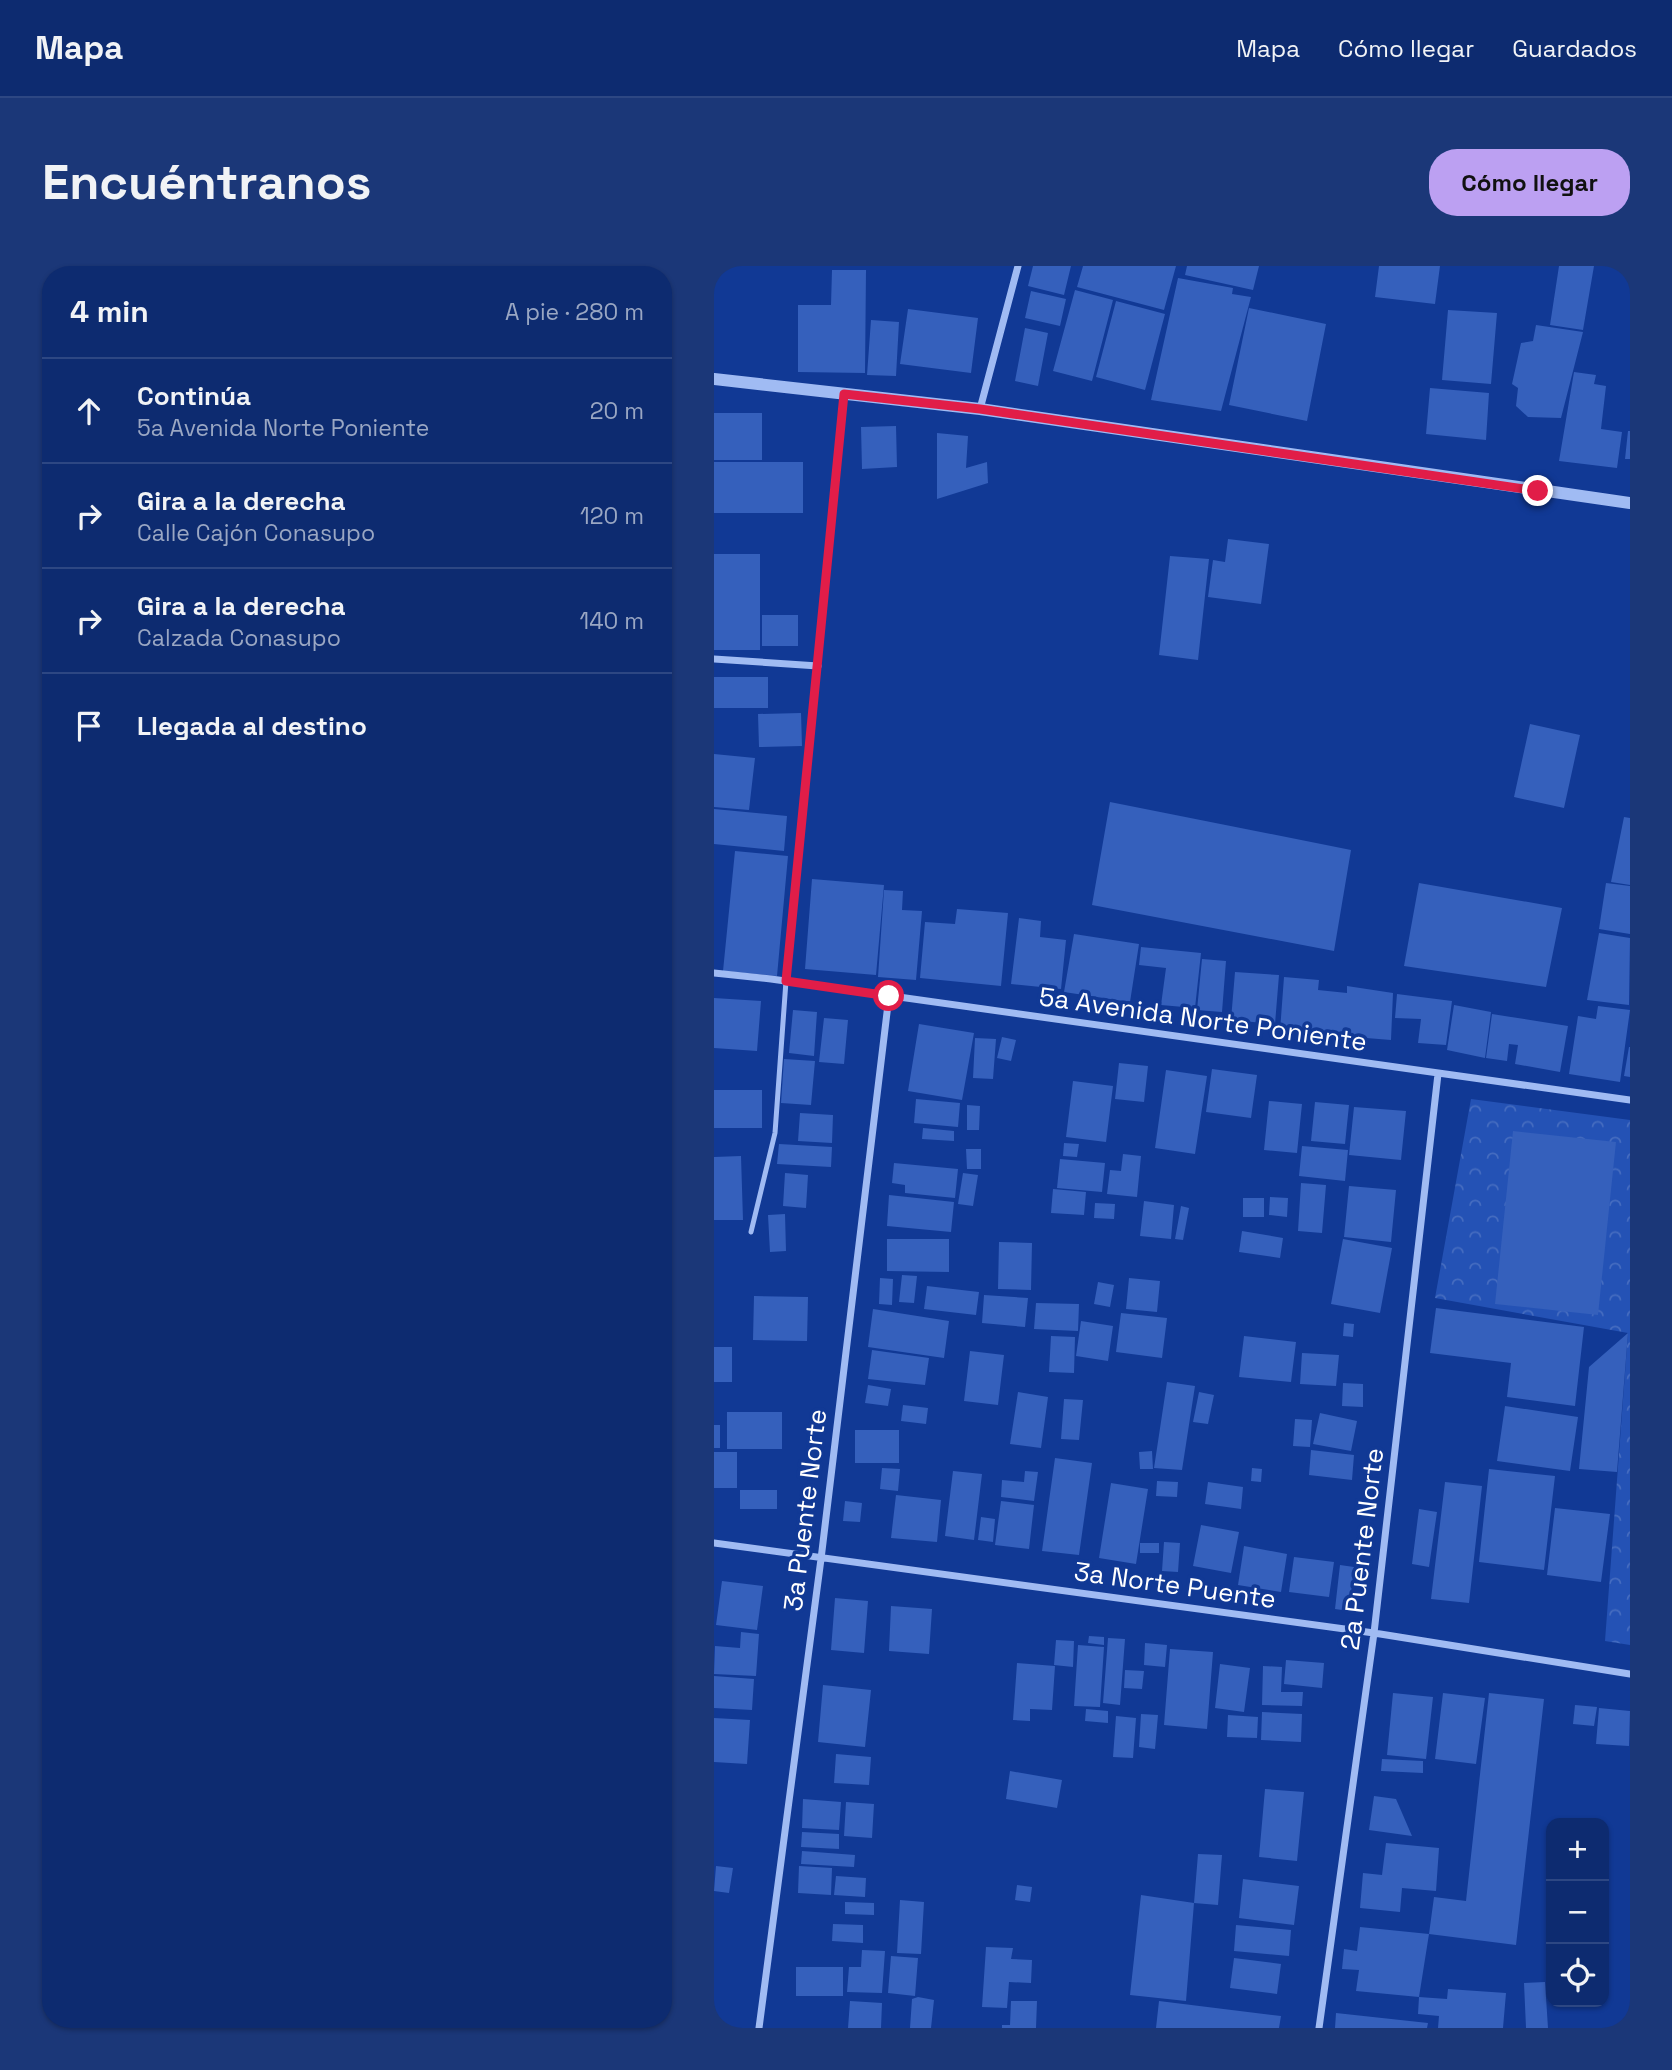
<!DOCTYPE html>
<html lang="es">
<meta charset="utf-8">
<style>
body{margin:0;font-family:"Space Grotesk",sans-serif;background:#1b3778;color:#f1f3f6}
.controls{position:absolute;right:21px;bottom:21px;display:grid;overflow:hidden;border-radius:14px;box-shadow:0 2px 5px #0004}
.controls button{width:63px;height:63px;display:grid;place-items:center;padding:0;border:0;border-bottom:2px solid #2d4783;background:#0d2b70;color:#f1f3f6;font:35px sans-serif}
.stop{position:absolute;width:21px;height:21px;margin:-16px;border:5px solid #e11d48;border-radius:50%;background:#fff}
.stop.end{background:#e11d48;border-color:#fff;box-shadow:0 2px 7px #0008}
.list{margin:0;padding:0;list-style:none}
h2{display:flex;justify-content:space-between;align-items:center;height:91px;margin:0;padding:0 28px;font-size:30px}
h2 small{font-size:23px;font-weight:400;color:#9aa7c3}
.list li{display:grid;grid-template-columns:46px 1fr auto;gap:21px;align-items:center;box-sizing:border-box;height:105px;padding:0 28px;border-top:2px solid #2d4783}
.list b{display:block;font-size:26px;white-space:nowrap}
.list p{margin:0;font-size:23px;white-space:nowrap;color:#9aa7c3}
.list em{font-size:23px;font-style:normal;color:#9aa7c3}
.icon{flex:none;width:38px;height:38px;fill:none;stroke:currentColor;stroke-width:2;stroke-linecap:round;stroke-linejoin:round}
.map{position:relative;flex:none;width:916px;height:1762px;overflow:hidden;border-radius:28px}
header{display:flex;align-items:center;gap:42px;box-sizing:border-box;height:98px;padding:0 35px;background:#0d2b70;border-bottom:2px solid #2d4783}
header strong{font-size:33px}
nav{display:flex;gap:38px;margin-inline-start:auto;font-size:24px}
.intro{display:flex;align-items:center;justify-content:space-between;box-sizing:border-box;height:168px;padding:0 42px}
h1{margin:0;font-size:49px}
.button{padding:18px 32px;border-radius:28px;background:#bca0f2;color:#111;font-size:24px;font-weight:700}
main{display:flex;gap:42px;padding:0 42px}
aside{flex:1;background:#0d2b70;border-radius:28px;box-shadow:0 2px 5px #0004}
.map>svg:first-child{display:block}
.park{fill:url(#park-crowns)}
.building{fill:#3560bc}
.lines{fill:none;stroke-linecap:round;stroke-linejoin:round}
.service{stroke:#a0bbf3;stroke-width:5}
.minor{stroke:#a0bbf3;stroke-width:7}
.tertiary{stroke:#a0bbf3;stroke-width:12}
.route{stroke:#e11d48;stroke-width:9}
.labels{text-anchor:middle;stroke-width:7;stroke-linejoin:round;paint-order:stroke}
.street-label{font-size:26px;fill:#fff;stroke:#113995}
</style>
<header>
<strong>Mapa</strong>
<nav><a>Mapa</a><a>Cómo llegar</a><a>Guardados</a></nav>
</header>
<div class="intro"><h1>Encuéntranos</h1><a class="button">Cómo llegar</a></div>
<main>
<aside>
<h2>4 min<small>A pie · 280 m</small></h2>
<ul class="list">
<li><svg class="icon" aria-label="ahead" viewBox="0 0 24 24"><path d="M12 20V5M6 11l6-6 6 6"/></svg><div><b>Continúa</b><p>5a Avenida Norte Poniente</p></div><em>20 m</em></li>
<li><svg class="icon" aria-label="right" viewBox="0 0 24 24"><path d="M7 20v-9h11M14 6l5 5-5 5"/></svg><div><b>Gira a la derecha</b><p>Calle Cajón Conasupo</p></div><em>120 m</em></li>
<li><svg class="icon" aria-label="right" viewBox="0 0 24 24"><path d="M7 20v-9h11M14 6l5 5-5 5"/></svg><div><b>Gira a la derecha</b><p>Calzada Conasupo</p></div><em>140 m</em></li>
<li><svg class="icon" aria-label="arrive" viewBox="0 0 24 24"><path d="M6 21V4h12l-3 4 3 4H6"/></svg><div><b>Llegada al destino</b></div></li>
</ul>
</aside>
<div class="map">
<svg width="916" height="1762" viewBox="0 0 916 1762">
<defs>
<pattern id="park-crowns" width="20" height="18" patternUnits="userSpaceOnUse" patternTransform="scale(1.75)"><rect width="20" height="18" fill="#2452b5"/><path d="M2 6a3 3 0 1 1 6 0M12 15a3 3 0 1 1 6 0" fill="none" stroke="#456cc0"/></pattern>
</defs>
<rect width="100%" height="100%" fill="#113995"/>
<path class="park" d="M 757,833 L 916,854 L 916,1379 L 891,1375 L 914,1067 L 721,1032 Z"/>
<path class="building" d="M 319,0 L 357,0 L 350,29 L 314,20 Z
M 369,0 L 462,0 L 450,44 L 363,21 Z
M 473,0 L 545,0 L 539,24 L 471,9 Z
M 665,0 L 726,0 L 721,38 L 661,31 Z
M 845,0 L 880,0 L 869,64 L 836,59 Z
M 118,4 L 152,4 L 151,107 L 84,106 L 84,39 L 117,39 Z
M 464,12 L 519,22 L 518,28 L 537,31 L 507,145 L 437,134 Z
M 361,24 L 399,34 L 378,115 L 339,105 Z
M 317,25 L 352,33 L 346,60 L 311,52 Z
M 402,35 L 451,48 L 431,124 L 382,111 Z
M 535,42 L 612,58 L 593,155 L 515,139 Z
M 194,43 L 264,52 L 257,107 L 186,98 Z
M 734,44 L 783,47 L 777,118 L 728,114 Z
M 157,54 L 185,56 L 182,110 L 153,109 Z
M 822,59 L 869,66 L 847,152 L 814,151 L 802,140 L 804,122 L 798,118 L 807,77 L 819,75 Z
M 311,62 L 334,67 L 324,120 L 301,115 Z
M 860,106 L 882,109 L 880,118 L 892,120 L 887,163 L 908,166 L 903,202 L 845,195 Z
M 716,122 L 775,127 L 772,174 L 712,168 Z
M 0,147 L 48,147 L 48,194 L 0,194 Z
M 182,160 L 183,201 L 148,203 L 147,161 Z
M 914,165 L 916,165 L 916,193 L 911,193 Z
M 223,167 L 254,170 L 252,202 L 273,196 L 274,217 L 223,233 Z
M 0,196 L 89,196 L 89,247 L 0,247 Z
M 514,273 L 555,278 L 547,338 L 494,331 L 499,294 L 511,296 Z
M 0,288 L 46,288 L 46,384 L 0,384 Z
M 456,290 L 495,293 L 484,394 L 445,389 Z
M 48,349 L 84,349 L 84,380 L 48,380 Z
M 0,411 L 54,411 L 54,442 L 0,442 Z
M 87,447 L 88,480 L 45,481 L 44,448 Z
M 816,458 L 866,469 L 850,542 L 800,531 Z
M 0,488 L 41,492 L 35,544 L 0,541 Z
M 396,536 L 637,584 L 620,685 L 378,639 Z
M 0,543 L 73,550 L 70,585 L 0,578 Z
M 910,551 L 916,552 L 916,619 L 897,616 Z
M 21,585 L 74,590 L 63,710 L 9,705 Z
M 98,613 L 170,619 L 162,709 L 91,703 Z
M 705,617 L 848,642 L 832,721 L 690,700 Z
M 892,617 L 916,620 L 916,668 L 885,663 Z
M 170,624 L 189,625 L 188,644 L 208,645 L 202,714 L 164,711 Z
M 243,643 L 294,647 L 287,720 L 206,712 L 211,656 L 241,658 Z
M 305,652 L 327,655 L 326,671 L 352,674 L 347,723 L 297,718 Z
M 885,667 L 916,672 L 915,739 L 873,734 Z
M 360,668 L 425,678 L 416,736 L 350,726 Z
M 427,681 L 487,687 L 481,742 L 447,739 L 452,702 L 425,699 Z
M 488,693 L 512,695 L 508,746 L 483,744 Z
M 521,706 L 565,709 L 561,758 L 517,754 Z
M 570,711 L 605,714 L 604,724 L 633,727 L 633,720 L 679,727 L 677,774 L 566,765 Z
M 683,728 L 738,735 L 732,779 L 704,777 L 707,753 L 681,752 Z
M 0,732 L 47,735 L 43,785 L 0,782 Z
M 740,739 L 777,746 L 771,792 L 733,784 Z
M 884,740 L 916,744 L 906,816 L 855,808 L 864,750 L 882,753 Z
M 79,744 L 103,746 L 100,790 L 75,787 Z
M 778,748 L 854,760 L 846,806 L 801,798 L 804,779 L 795,778 L 793,795 L 772,792 Z
M 110,752 L 134,754 L 130,798 L 105,796 Z
M 205,758 L 260,767 L 248,834 L 194,825 Z
M 288,771 L 302,774 L 297,795 L 283,792 Z
M 261,772 L 282,773 L 279,813 L 259,812 Z
M 915,781 L 916,781 L 916,811 L 910,810 Z
M 70,793 L 101,795 L 97,839 L 67,837 Z
M 405,797 L 434,800 L 430,836 L 401,833 Z
M 498,803 L 543,809 L 537,852 L 492,846 Z
M 452,804 L 493,810 L 481,888 L 441,882 Z
M 359,815 L 399,820 L 392,876 L 352,871 Z
M 0,824 L 48,824 L 48,862 L 0,862 Z
M 202,833 L 246,837 L 244,861 L 200,857 Z
M 555,835 L 588,838 L 583,887 L 550,884 Z
M 601,836 L 635,839 L 631,878 L 597,875 Z
M 253,839 L 266,840 L 265,864 L 253,864 Z
M 640,841 L 692,845 L 687,894 L 635,889 Z
M 86,847 L 119,849 L 118,877 L 84,875 Z
M 209,862 L 240,865 L 240,875 L 208,873 Z
M 799,865 L 902,876 L 884,1049 L 781,1038 Z
M 350,877 L 365,878 L 363,891 L 349,890 Z
M 65,878 L 118,881 L 117,901 L 63,898 Z
M 588,880 L 634,884 L 631,915 L 585,910 Z
M 252,883 L 267,883 L 267,903 L 253,903 Z
M 409,888 L 427,890 L 423,931 L 393,928 L 396,904 L 407,905 Z
M 27,890 L 29,954 L 0,954 L 0,891 Z
M 346,893 L 391,897 L 388,926 L 343,922 Z
M 180,897 L 244,903 L 241,932 L 191,927 L 191,919 L 178,917 Z
M 71,907 L 94,909 L 92,942 L 69,940 Z
M 249,907 L 264,909 L 259,940 L 244,938 Z
M 587,917 L 612,919 L 608,967 L 584,965 Z
M 635,920 L 682,924 L 677,976 L 630,971 Z
M 339,923 L 372,926 L 370,949 L 337,947 Z
M 175,929 L 240,936 L 237,966 L 173,960 Z
M 556,931 L 574,932 L 573,951 L 555,949 Z
M 529,932 L 550,932 L 550,951 L 529,951 Z
M 430,935 L 460,939 L 457,973 L 426,970 Z
M 381,937 L 401,938 L 400,953 L 380,952 Z
M 467,940 L 475,942 L 469,974 L 461,973 Z
M 71,948 L 72,985 L 56,986 L 54,949 Z
M 528,965 L 569,972 L 566,992 L 525,986 Z
M 173,973 L 235,973 L 235,1006 L 173,1005 Z
M 629,973 L 678,982 L 666,1047 L 617,1038 Z
M 285,976 L 318,977 L 317,1024 L 284,1023 Z
M 188,1009 L 203,1010 L 200,1037 L 185,1036 Z
M 166,1012 L 179,1013 L 178,1039 L 165,1038 Z
M 415,1012 L 446,1015 L 443,1046 L 412,1043 Z
M 384,1016 L 400,1019 L 396,1041 L 380,1038 Z
M 213,1020 L 265,1026 L 262,1049 L 210,1043 Z
M 270,1029 L 314,1032 L 311,1061 L 268,1057 Z
M 40,1030 L 94,1031 L 93,1075 L 39,1074 Z
M 322,1037 L 365,1038 L 364,1065 L 320,1063 Z
M 722,1042 L 870,1061 L 861,1140 L 793,1131 L 797,1097 L 716,1087 Z
M 159,1043 L 235,1055 L 230,1092 L 154,1081 Z
M 407,1047 L 453,1052 L 448,1092 L 402,1086 Z
M 367,1055 L 399,1060 L 394,1095 L 362,1090 Z
M 630,1057 L 640,1058 L 639,1071 L 629,1070 Z
M 914,1067 L 903,1206 L 865,1203 L 875,1101 Z
M 337,1070 L 361,1071 L 360,1107 L 335,1106 Z
M 530,1070 L 582,1076 L 577,1116 L 525,1111 Z
M 0,1081 L 18,1081 L 18,1116 L 0,1116 Z
M 158,1084 L 215,1092 L 211,1119 L 154,1113 Z
M 256,1085 L 290,1089 L 284,1139 L 250,1135 Z
M 588,1087 L 625,1089 L 622,1120 L 586,1118 Z
M 453,1116 L 481,1120 L 468,1204 L 440,1202 Z
M 629,1117 L 649,1118 L 649,1141 L 628,1140 Z
M 154,1119 L 177,1123 L 174,1140 L 151,1137 Z
M 304,1126 L 334,1131 L 327,1182 L 296,1178 Z
M 485,1126 L 500,1129 L 494,1158 L 479,1156 Z
M 350,1133 L 369,1134 L 365,1174 L 347,1173 Z
M 189,1139 L 214,1142 L 212,1158 L 187,1155 Z
M 791,1140 L 864,1151 L 856,1205 L 783,1195 Z
M 13,1146 L 68,1146 L 68,1183 L 13,1183 Z
M 606,1147 L 643,1155 L 637,1185 L 599,1178 Z
M 581,1153 L 598,1154 L 596,1181 L 579,1180 Z
M 0,1159 L 6,1159 L 6,1182 L 0,1182 Z
M 141,1164 L 185,1164 L 185,1197 L 141,1197 Z
M 597,1184 L 640,1189 L 638,1214 L 595,1209 Z
M 438,1185 L 439,1203 L 426,1203 L 425,1186 Z
M 0,1186 L 23,1186 L 23,1222 L 0,1222 Z
M 341,1192 L 378,1197 L 365,1289 L 328,1285 Z
M 168,1202 L 186,1203 L 184,1225 L 166,1223 Z
M 538,1202 L 548,1203 L 547,1216 L 537,1215 Z
M 775,1203 L 841,1210 L 830,1304 L 765,1296 Z
M 239,1205 L 268,1208 L 260,1274 L 231,1270 Z
M 311,1205 L 324,1206 L 320,1235 L 287,1231 L 288,1214 L 310,1216 Z
M 443,1215 L 464,1216 L 463,1231 L 442,1230 Z
M 494,1216 L 529,1221 L 527,1243 L 491,1238 Z
M 731,1216 L 768,1220 L 755,1337 L 717,1333 Z
M 397,1217 L 434,1223 L 422,1298 L 385,1292 Z
M 26,1224 L 63,1224 L 63,1243 L 26,1243 Z
M 182,1229 L 227,1234 L 223,1276 L 177,1272 Z
M 131,1235 L 148,1237 L 146,1256 L 129,1255 Z
M 287,1235 L 320,1239 L 315,1283 L 281,1279 Z
M 841,1242 L 896,1248 L 887,1316 L 833,1309 Z
M 705,1243 L 723,1246 L 715,1301 L 698,1298 Z
M 267,1251 L 281,1253 L 279,1276 L 264,1274 Z
M 487,1259 L 525,1266 L 517,1307 L 479,1300 Z
M 450,1276 L 466,1277 L 464,1306 L 448,1305 Z
M 426,1277 L 445,1277 L 445,1287 L 426,1287 Z
M 530,1280 L 573,1288 L 567,1326 L 524,1319 Z
M 580,1291 L 620,1296 L 615,1331 L 575,1326 Z
M 626,1299 L 640,1301 L 635,1345 L 621,1343 Z
M 8,1315 L 49,1320 L 43,1364 L 2,1359 Z
M 121,1332 L 154,1335 L 150,1387 L 117,1384 Z
M 177,1340 L 218,1343 L 215,1388 L 175,1385 Z
M 27,1366 L 45,1368 L 42,1410 L 0,1408 L 1,1380 L 26,1382 Z
M 375,1370 L 390,1371 L 390,1379 L 374,1377 Z
M 394,1372 L 411,1373 L 406,1439 L 389,1437 Z
M 342,1374 L 360,1375 L 359,1401 L 340,1399 Z
M 431,1377 L 453,1379 L 451,1401 L 430,1399 Z
M 364,1379 L 390,1381 L 386,1441 L 360,1440 Z
M 456,1383 L 499,1386 L 493,1463 L 450,1459 Z
M 572,1394 L 610,1397 L 608,1422 L 570,1418 Z
M 303,1397 L 341,1400 L 338,1444 L 316,1443 L 316,1455 L 299,1454 Z
M 506,1398 L 536,1402 L 530,1446 L 501,1442 Z
M 549,1400 L 568,1401 L 567,1426 L 589,1426 L 588,1440 L 548,1439 Z
M 411,1404 L 430,1405 L 428,1423 L 410,1422 Z
M 0,1410 L 40,1413 L 38,1444 L 0,1442 Z
M 109,1419 L 157,1424 L 151,1481 L 104,1476 Z
M 679,1427 L 719,1431 L 712,1493 L 673,1489 Z
M 729,1427 L 771,1432 L 762,1498 L 721,1493 Z
M 775,1427 L 830,1433 L 802,1679 L 715,1668 L 720,1631 L 752,1635 Z
M 861,1439 L 883,1441 L 880,1460 L 859,1458 Z
M 885,1442 L 916,1445 L 915,1480 L 882,1478 Z
M 372,1443 L 394,1445 L 394,1457 L 371,1455 Z
M 548,1446 L 588,1448 L 587,1476 L 547,1474 Z
M 427,1448 L 444,1449 L 441,1483 L 425,1481 Z
M 514,1449 L 544,1451 L 543,1472 L 513,1471 Z
M 402,1450 L 422,1452 L 419,1492 L 399,1491 Z
M 0,1452 L 36,1454 L 33,1498 L 0,1496 Z
M 122,1488 L 157,1491 L 155,1519 L 120,1517 Z
M 668,1493 L 709,1495 L 709,1507 L 667,1505 Z
M 296,1505 L 348,1514 L 343,1542 L 292,1533 Z
M 551,1523 L 590,1526 L 583,1595 L 545,1591 Z
M 660,1530 L 682,1533 L 698,1570 L 655,1564 Z
M 89,1533 L 127,1536 L 125,1564 L 88,1562 Z
M 132,1536 L 160,1538 L 158,1572 L 130,1570 Z
M 88,1566 L 125,1568 L 125,1583 L 87,1581 Z
M 672,1577 L 725,1582 L 722,1625 L 688,1622 L 686,1646 L 646,1642 L 649,1607 L 668,1609 Z
M 88,1585 L 141,1589 L 140,1601 L 87,1598 Z
M 484,1588 L 508,1589 L 504,1639 L 480,1637 Z
M 2,1600 L 19,1602 L 15,1627 L 0,1625 Z
M 85,1600 L 118,1602 L 117,1629 L 84,1627 Z
M 122,1610 L 152,1612 L 151,1631 L 120,1629 Z
M 529,1613 L 585,1620 L 580,1659 L 525,1652 Z
M 303,1619 L 318,1621 L 316,1636 L 301,1634 Z
M 427,1629 L 480,1637 L 472,1735 L 416,1729 Z
M 186,1634 L 210,1636 L 207,1688 L 183,1687 Z
M 131,1636 L 160,1637 L 160,1649 L 131,1648 Z
M 119,1658 L 149,1659 L 149,1677 L 118,1675 Z
M 522,1659 L 577,1664 L 575,1690 L 520,1685 Z
M 646,1661 L 715,1668 L 705,1731 L 642,1725 L 645,1704 L 628,1703 L 630,1683 L 643,1685 Z
M 272,1681 L 299,1682 L 297,1693 L 318,1694 L 317,1717 L 295,1716 L 293,1742 L 268,1741 Z
M 148,1684 L 171,1685 L 168,1727 L 133,1726 L 135,1701 L 147,1701 Z
M 177,1690 L 204,1692 L 201,1730 L 174,1727 Z
M 520,1692 L 567,1698 L 563,1728 L 516,1722 Z
M 82,1701 L 129,1701 L 129,1730 L 82,1730 Z
M 831,1716 L 834,1762 L 812,1762 L 810,1717 Z
M 734,1723 L 792,1727 L 789,1762 L 724,1762 L 725,1750 L 704,1748 L 705,1731 L 733,1733 Z
M 204,1731 L 220,1734 L 217,1762 L 196,1762 L 198,1733 Z
M 136,1735 L 168,1737 L 167,1762 L 134,1762 Z
M 297,1735 L 323,1735 L 322,1762 L 288,1762 L 288,1759 L 296,1759 Z
M 445,1735 L 567,1750 L 565,1762 L 442,1762 Z
M 622,1747 L 714,1757 L 713,1762 L 621,1762 Z"/>
<g class="lines">
<path class="service" d="M 37,966 L 61,867 L 72,715"/>
<path class="minor" d="M 266,143 L 304,0
M 0,393 L 104,400
M 0,707 L 57,713 L 916,834
M 72,715 L 130,128
M 0,1277 L 660,1367 L 916,1408
M 45,1762 L 107,1293 L 175,730
M 605,1762 L 660,1367 L 724,808"/>
<path class="tertiary" d="M 0,113 L 266,143 L 916,237"/>
</g>
<g class="lines">
<path class="route" d="M 175,730 L 72,715 L 130,128 L 266,143 L 824,225"/>
</g>
<g class="labels">
<g class="street-label">
<text transform="translate(489 753) rotate(8)" y="9">5a Avenida Norte Poniente</text>
<text transform="translate(91 1244) rotate(-83)" y="9">3a Puente Norte</text>
<text transform="translate(648 1283) rotate(-83)" y="9">2a Puente Norte</text>
<text transform="translate(461 1319) rotate(8)" y="9">3a Norte Puente</text>
</g>
</g>
</svg>
<div class="controls">
<button>+</button>
<button>−</button>
<button><svg class="icon" aria-label="locate" viewBox="0 0 24 24"><circle cx="12" cy="12" r="6"/><path d="M12 2v4M12 18v4M2 12h4M18 12h4"/></svg></button>
</div>
<div class="stop" style="left:175px;top:730px"></div>
<div class="stop end" style="left:824px;top:225px"></div>
</div>
</main>
